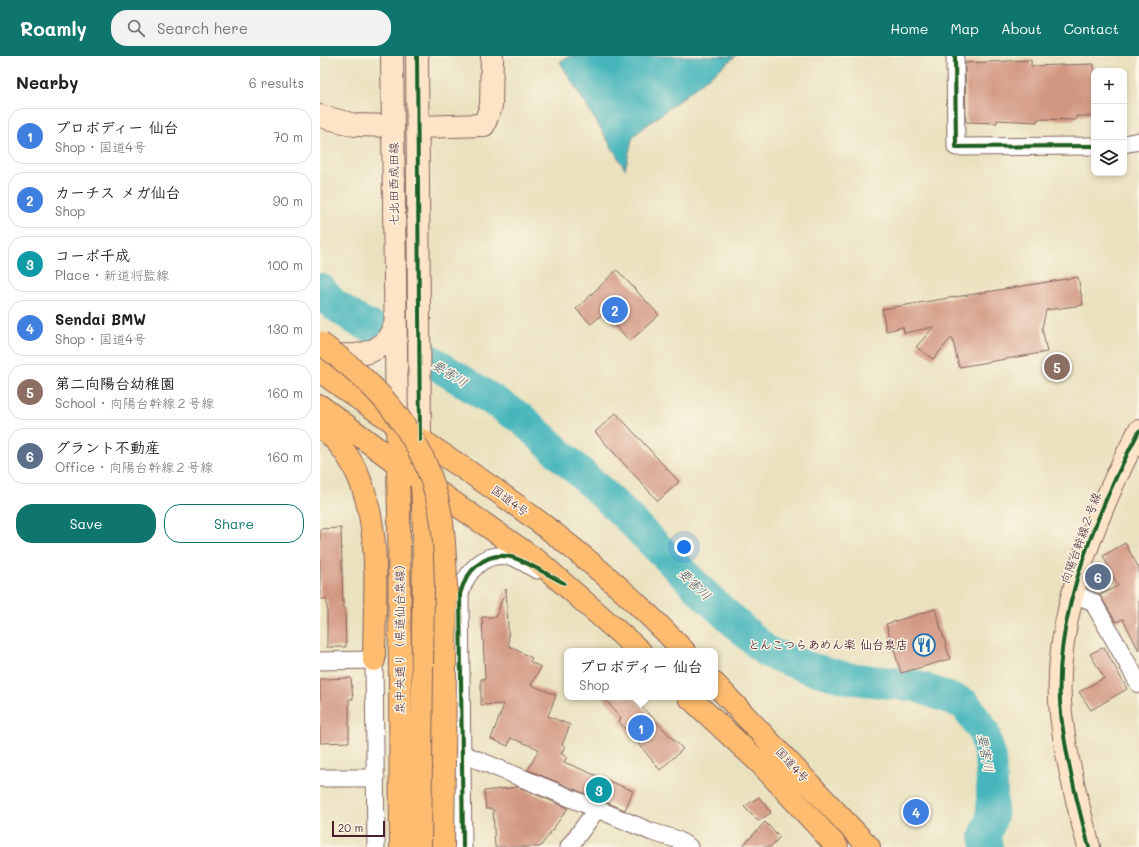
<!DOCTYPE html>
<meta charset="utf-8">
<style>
body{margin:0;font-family:Mali,"Klee One",sans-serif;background:#f2f2f2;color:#222}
.controls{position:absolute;right:12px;top:12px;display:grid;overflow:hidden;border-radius:8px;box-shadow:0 2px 6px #0003}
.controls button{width:36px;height:36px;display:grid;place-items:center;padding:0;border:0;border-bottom:1px solid #e0e0e0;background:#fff;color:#222;font:20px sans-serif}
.scale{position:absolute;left:12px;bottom:10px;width:53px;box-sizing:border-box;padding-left:4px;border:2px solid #4a1f2b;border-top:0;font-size:11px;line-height:14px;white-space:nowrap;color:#4a1f2b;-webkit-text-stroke:3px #fcf5e5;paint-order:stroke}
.you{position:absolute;left:364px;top:491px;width:14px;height:14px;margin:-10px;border:3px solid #fff;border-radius:50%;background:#1a73e8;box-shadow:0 0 0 6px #1a73e833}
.badge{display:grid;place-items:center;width:26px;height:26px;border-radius:50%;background:#0f766e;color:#fff;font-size:13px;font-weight:700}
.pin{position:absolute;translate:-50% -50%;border:2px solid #fff;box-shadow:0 1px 4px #0006}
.popup{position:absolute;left:244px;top:592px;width:154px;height:52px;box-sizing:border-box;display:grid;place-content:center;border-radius:8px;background:#fff;filter:drop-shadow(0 1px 3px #0005);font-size:13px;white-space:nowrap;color:#767676}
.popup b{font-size:15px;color:#222}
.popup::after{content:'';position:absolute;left:50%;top:100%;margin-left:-8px;border:8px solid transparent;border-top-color:#fff}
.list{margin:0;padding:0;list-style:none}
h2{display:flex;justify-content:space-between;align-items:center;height:52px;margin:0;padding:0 16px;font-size:17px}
h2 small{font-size:13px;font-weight:400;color:#767676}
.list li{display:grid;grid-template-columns:26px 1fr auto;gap:12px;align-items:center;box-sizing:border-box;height:56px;margin:0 8px 8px;padding:0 8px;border:1px solid #e0e0e0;border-radius:16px}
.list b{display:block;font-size:15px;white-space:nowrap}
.list p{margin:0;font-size:13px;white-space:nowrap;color:#767676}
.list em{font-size:13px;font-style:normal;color:#767676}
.actions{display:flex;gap:8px;padding:12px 16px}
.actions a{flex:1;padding:9px 0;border:1px solid #0f766e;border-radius:16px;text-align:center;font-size:14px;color:#0f766e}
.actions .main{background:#0f766e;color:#fff}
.icon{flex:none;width:22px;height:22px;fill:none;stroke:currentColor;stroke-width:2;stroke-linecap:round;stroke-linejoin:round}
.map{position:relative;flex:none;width:819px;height:791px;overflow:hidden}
header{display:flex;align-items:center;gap:24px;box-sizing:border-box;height:56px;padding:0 20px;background:#0f766e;color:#fff}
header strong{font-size:19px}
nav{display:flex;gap:22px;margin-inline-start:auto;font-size:14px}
.search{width:280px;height:36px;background:#f2f2f2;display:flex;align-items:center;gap:10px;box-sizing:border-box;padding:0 14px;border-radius:16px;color:#767676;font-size:15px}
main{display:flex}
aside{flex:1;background:#fff}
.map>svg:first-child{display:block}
.water{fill:#46b6bc;stroke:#486a74}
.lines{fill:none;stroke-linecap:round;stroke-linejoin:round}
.river{stroke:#46b6bc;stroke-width:32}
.building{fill:#d29782}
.street-casing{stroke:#82635e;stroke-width:19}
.secondary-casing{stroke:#82635e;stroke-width:24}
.primary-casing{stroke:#82635e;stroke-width:24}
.highway-casing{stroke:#82635e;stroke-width:24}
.street{stroke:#fff;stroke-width:17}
.secondary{stroke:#fee4c6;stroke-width:22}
.primary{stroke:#fdbc70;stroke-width:22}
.highway{stroke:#fdbc70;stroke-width:22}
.primary-bridge-casing{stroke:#82635e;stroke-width:24;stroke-linecap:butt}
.primary-bridge{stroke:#fdbc70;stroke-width:22}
.cycleway-casing{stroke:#fcf5e5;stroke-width:6}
.cycleway{stroke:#1b5e20;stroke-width:4}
.labels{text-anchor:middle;stroke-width:3;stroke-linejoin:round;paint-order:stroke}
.street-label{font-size:12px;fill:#4a1f2b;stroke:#fcf5e5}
.poi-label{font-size:12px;font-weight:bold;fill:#4a1f2b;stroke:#fcf5e5;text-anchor:end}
.water-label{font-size:13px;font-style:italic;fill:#485b65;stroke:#fcf5e5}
</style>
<header>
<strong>Roamly</strong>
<div class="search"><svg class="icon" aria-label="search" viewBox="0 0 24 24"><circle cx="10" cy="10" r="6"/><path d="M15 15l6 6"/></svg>Search here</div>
<nav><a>Home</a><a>Map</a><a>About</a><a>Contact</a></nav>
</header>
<main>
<aside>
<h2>Nearby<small>6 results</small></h2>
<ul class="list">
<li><span class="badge" style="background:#3f7fe0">1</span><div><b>プロボディー 仙台</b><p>Shop · 国道4号</p></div><em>70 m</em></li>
<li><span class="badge" style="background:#3f7fe0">2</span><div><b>カーチス メガ仙台</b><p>Shop</p></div><em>90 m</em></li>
<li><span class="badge" style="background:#0f9aa8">3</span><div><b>コーポ千成</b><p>Place · 新道将監線</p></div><em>100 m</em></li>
<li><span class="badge" style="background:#3f7fe0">4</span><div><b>Sendai BMW</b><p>Shop · 国道4号</p></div><em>130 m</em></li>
<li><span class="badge" style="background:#8d6e63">5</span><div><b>第二向陽台幼稚園</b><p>School · 向陽台幹線２号線</p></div><em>160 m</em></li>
<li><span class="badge" style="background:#5c6f8a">6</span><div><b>グラント不動産</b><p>Office · 向陽台幹線２号線</p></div><em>160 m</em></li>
</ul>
<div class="actions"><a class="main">Save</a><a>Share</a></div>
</aside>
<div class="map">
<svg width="819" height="791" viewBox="0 0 819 791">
<rect width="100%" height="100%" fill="#fcf5e5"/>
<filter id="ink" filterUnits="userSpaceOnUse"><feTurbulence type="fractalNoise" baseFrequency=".025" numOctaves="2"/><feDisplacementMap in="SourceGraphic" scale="8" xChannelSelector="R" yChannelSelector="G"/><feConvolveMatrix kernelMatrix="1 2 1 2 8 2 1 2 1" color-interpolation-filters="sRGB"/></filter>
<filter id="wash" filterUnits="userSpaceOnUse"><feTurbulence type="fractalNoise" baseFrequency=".012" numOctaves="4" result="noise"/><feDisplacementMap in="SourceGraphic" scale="16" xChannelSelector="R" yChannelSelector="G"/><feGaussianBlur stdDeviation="0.9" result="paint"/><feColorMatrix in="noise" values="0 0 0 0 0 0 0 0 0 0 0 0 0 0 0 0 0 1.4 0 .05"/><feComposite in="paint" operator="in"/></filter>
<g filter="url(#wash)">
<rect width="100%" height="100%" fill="#eae1be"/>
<path class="water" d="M 250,0 L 416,0 L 313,80 L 305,113 L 240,6 Z"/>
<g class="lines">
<path class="river" d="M 0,233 L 12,247 L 37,264 L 80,285 L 202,363 L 295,449 L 386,540 L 447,596 L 489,612 L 527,622 L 596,630 L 645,648 L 664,676 L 670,702 L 672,727 L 672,760 L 665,780 L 667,791"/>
</g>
<g id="blocks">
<path class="building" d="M 711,4 L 711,10 L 774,8 L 774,60 L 756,60 L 756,64 L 718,63 L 717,66 L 677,64 L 677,67 L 646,66 L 645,7 Z
M 297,214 L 339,259 L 310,285 L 284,257 L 271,268 L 256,253 Z
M 758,221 L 763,249 L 726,254 L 722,272 L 727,296 L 639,311 L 632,281 L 613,303 L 596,291 L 614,271 L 584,277 L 583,271 L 566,275 L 562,253 Z
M 296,357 L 359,426 L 338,445 L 275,376 Z
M 21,472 L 23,552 L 25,552 L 26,591 L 7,591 L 7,543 L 0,543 L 0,473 Z
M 805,487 L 819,512 L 819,595 L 803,563 L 796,566 L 780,539 L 798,530 L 783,500 Z
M 186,533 L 189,590 L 212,602 L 210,606 L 221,611 L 211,629 L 236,639 L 228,660 L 250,669 L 242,689 L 245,691 L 241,698 L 247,701 L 244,706 L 313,735 L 305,754 L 208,714 L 219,693 L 191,682 L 188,690 L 171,683 L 184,648 L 161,649 L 161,623 L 165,623 L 162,561 L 176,561 Z
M 615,553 L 630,603 L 581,617 L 566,568 Z
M 784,591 L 807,633 L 771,654 L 759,636 L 784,622 L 770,598 Z
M 31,622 L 33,643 L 29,643 L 29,686 L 0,687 L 0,623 Z
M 283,641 L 312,641 L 363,693 L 340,714 L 314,682 L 312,682 L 299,665 L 301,662 Z
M 198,731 L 248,752 L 220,791 L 175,791 L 173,753 L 166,753 L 164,735 Z
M 439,741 L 451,757 L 438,765 L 424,751 Z
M 445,766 L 460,781 L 450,791 L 422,791 Z"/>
</g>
</g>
<g filter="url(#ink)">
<use href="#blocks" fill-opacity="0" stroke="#82635e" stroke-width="1"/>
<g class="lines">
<g class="street-casing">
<path id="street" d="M 635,0 L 636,91 L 774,90
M 804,88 L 819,85
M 753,537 L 773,546 L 819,628
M 0,605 L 54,604 L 56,791
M 141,697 L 277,753
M 0,722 L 56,722
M 143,791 L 140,538 C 146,515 165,494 192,501 C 200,503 209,510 217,514
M 249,791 L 277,753 L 332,776 L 356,783 L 369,791"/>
</g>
<g class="secondary-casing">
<path id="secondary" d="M 72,0 L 77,369
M 97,0 L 100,384
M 0,60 L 35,69 L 73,70
M 98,71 L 164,69 L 171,50 L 172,0
M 5,298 C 26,300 45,302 63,288 C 68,284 72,275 75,269
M 769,791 C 757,747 746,703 741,658 C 731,565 777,455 819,375"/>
</g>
<g class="primary-casing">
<path id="primary" d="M 77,369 L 79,458 L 81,791
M 101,408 L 104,472 L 101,791"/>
</g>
<g class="highway-casing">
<path id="highway" d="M 0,315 C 57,358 119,394 178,436 C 245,483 308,535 364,595
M 0,350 L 78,408 L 219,506 L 320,595
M 0,370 C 69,423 54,527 54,604
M 395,628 L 549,791
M 369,641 L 442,709 L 517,791"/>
</g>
<use href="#street" class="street"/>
<use href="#secondary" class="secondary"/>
<use href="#primary" class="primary"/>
<use href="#highway" class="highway"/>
<g class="primary-bridge-casing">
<path id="primary-bridge" d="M 0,287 C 60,330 105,380 120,455 C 125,479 125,504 126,528 L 123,791"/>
</g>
<use href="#primary-bridge" class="primary-bridge"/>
<g class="cycleway-casing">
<path id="cycleway" d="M 97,0 L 100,384
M 635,0 L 636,91 L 774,90
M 143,791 L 140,538 C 146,515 165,495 191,501 C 205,504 229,520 244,527
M 769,791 C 757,747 746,703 741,658 C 731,565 777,455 819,375"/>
</g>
<use href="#cycleway" class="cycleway"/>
</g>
</g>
<defs>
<g id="restaurant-ring" transform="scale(1.15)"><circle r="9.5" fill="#fcf5e5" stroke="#1f6fb2" stroke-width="1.5"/><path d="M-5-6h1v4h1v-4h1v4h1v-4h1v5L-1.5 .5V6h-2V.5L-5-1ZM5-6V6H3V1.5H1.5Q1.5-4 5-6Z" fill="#1f6fb2"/></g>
</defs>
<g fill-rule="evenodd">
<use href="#restaurant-ring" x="604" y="589"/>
</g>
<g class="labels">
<g class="street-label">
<text transform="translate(74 128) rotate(-90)" y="4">七北田西成田線</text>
<text transform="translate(190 445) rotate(36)" y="4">国道4号</text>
<text transform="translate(761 482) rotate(-70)" y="4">向陽台幹線２号線</text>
<text transform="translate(80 580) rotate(-90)" y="4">泉中央通り（県道仙台泉線）</text>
<text transform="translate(472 709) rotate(47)" y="4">国道4号</text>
</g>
<g class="poi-label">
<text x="588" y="593">とんこつらあめん楽 仙台泉店</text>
</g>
<g class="water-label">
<text transform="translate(130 317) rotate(32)" y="5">要害川</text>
<text transform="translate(375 528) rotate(44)" y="5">要害川</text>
<text transform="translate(666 697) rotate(80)" y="5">要害川</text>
</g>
</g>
</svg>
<div class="controls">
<button>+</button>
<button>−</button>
<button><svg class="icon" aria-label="layers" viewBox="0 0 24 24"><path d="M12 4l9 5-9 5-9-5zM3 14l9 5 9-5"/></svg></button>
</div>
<div class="scale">20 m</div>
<div class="you"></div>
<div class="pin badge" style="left:321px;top:672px;background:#3f7fe0">1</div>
<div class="popup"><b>プロボディー 仙台</b>Shop</div>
<div class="pin badge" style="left:295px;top:254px;background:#3f7fe0">2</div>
<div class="pin badge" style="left:279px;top:734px;background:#0f9aa8">3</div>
<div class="pin badge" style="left:596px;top:756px;background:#3f7fe0">4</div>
<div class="pin badge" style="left:737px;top:311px;background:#8d6e63">5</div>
<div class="pin badge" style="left:778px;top:521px;background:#5c6f8a">6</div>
</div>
</main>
